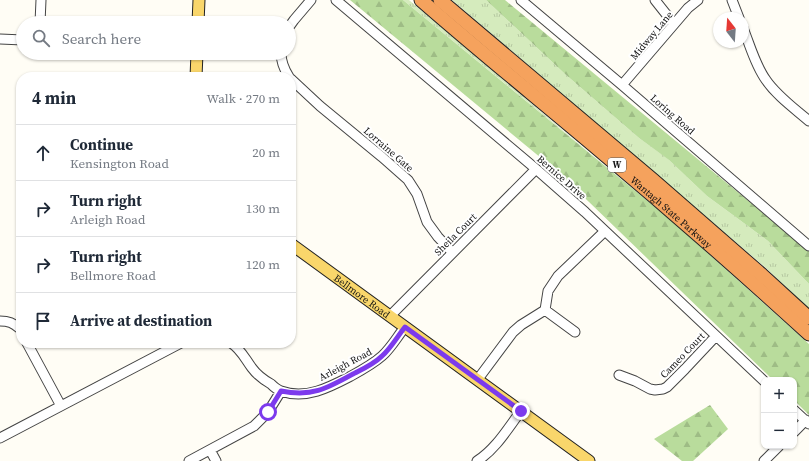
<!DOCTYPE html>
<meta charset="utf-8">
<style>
body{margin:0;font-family:"Source Serif 4",serif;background:#f6f6f7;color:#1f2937}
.controls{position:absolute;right:12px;bottom:12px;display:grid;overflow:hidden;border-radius:8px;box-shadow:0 1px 3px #0004}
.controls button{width:36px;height:36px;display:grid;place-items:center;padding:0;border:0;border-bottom:1px solid #e0e1e3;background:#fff;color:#1f2937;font:20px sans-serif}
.compass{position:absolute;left:713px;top:12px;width:36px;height:36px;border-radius:50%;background:#fff;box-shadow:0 1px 3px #0004;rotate:343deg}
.stop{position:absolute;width:12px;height:12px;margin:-9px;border:3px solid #7c3aed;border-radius:50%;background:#fff}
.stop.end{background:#7c3aed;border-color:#fff;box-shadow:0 1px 4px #0008}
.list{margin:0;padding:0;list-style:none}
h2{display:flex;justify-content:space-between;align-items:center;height:52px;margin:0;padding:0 16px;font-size:17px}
h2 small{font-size:13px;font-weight:400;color:#747a83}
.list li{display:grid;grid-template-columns:26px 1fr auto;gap:12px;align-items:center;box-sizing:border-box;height:56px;padding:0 16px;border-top:1px solid #e0e1e3}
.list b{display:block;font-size:15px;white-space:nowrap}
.list p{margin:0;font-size:13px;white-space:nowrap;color:#747a83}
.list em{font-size:13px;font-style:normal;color:#747a83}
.icon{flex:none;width:22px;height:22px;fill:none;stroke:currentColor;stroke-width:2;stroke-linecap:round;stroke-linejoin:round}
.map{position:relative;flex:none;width:809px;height:461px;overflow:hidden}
.search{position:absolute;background:#fff;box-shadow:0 1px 3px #0004;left:16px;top:16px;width:280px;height:44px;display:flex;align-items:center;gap:10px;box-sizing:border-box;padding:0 14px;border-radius:22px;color:#747a83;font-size:15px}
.panel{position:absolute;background:#fff;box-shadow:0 1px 3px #0004;left:16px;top:72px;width:280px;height:276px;border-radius:16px}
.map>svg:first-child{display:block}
.grass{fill:url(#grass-tufts)}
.forest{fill:url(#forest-firs)}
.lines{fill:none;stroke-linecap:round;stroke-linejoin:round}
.minor-casing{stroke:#444;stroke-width:11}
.major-casing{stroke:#222;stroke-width:13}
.highway-casing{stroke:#222;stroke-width:15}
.minor{stroke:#fff;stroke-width:9}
.major{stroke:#f9d66b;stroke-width:11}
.highway{stroke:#f5a25d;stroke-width:13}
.route{stroke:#7c3aed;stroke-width:5}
.labels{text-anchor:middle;stroke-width:4;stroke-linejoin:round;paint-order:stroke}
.shield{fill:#fff;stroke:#585858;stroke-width:1}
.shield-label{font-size:9px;font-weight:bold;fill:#111}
.street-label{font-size:10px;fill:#111;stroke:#fff}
</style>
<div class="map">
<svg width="809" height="461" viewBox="0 0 809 461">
<defs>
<pattern id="grass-tufts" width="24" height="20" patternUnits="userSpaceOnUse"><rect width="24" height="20" fill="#d5ebbd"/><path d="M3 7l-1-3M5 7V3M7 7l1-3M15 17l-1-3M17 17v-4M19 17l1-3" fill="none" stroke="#b6c8a1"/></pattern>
<pattern id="forest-firs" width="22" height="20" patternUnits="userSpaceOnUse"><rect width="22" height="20" fill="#b9dc9c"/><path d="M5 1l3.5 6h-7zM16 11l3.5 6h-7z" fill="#9ebc85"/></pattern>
</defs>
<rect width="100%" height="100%" fill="#fffdf5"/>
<path class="grass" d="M 403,0 L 409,0 L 592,155 Z
M 452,0 L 486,0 L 565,74 L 639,138 L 668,159 L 707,196 L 737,218 L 768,241 L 809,284 L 809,309 L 766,268 Z"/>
<path class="forest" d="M 350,0 L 403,0 L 672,221 L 809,344 L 809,415 L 794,400 L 794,380 L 773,380 L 558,172 Z
M 486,0 L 505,0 L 809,251 L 809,284 L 768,241 L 737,218 L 707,196 L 669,160 L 639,138 L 565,74 Z
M 710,405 L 728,429 L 693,461 L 682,461 L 654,439 Z"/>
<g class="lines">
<g class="minor-casing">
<path id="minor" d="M 336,0 L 536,169 L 585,212 L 764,381
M 521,0 L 622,85 L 809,246
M 655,0 L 674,24
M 732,0 L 739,18
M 40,23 L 41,0
M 289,27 L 294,20 L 311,0
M 743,28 C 750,45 755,65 766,80 C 777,96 794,108 809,121
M 0,39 L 23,40
M 281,53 C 281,62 284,69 289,77
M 291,79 L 320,106 L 382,157 L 408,180 L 417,194 L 427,222 L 438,237 L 452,252
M 622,85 L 688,8 L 698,0
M 545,310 L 575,332
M 390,316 L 536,169
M 0,321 C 9,321 13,323 19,328 L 21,327
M 27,343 L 61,406
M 231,343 C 241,349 245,359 252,368 C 257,375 264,380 271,384 C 274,387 278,390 281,391 C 306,400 330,387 351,376 C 362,370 373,364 382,356 C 391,348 397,337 405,327
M 619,375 L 635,381 L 650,389 L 655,390 L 663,389 L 667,387 L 685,369 L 716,336
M 478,379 L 513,332 L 521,325 L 545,310 L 548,291 L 558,276 L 605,231
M 794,410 L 809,424
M 794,432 L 806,420
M 0,438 L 181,343
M 210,450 L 216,461
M 189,461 L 254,426 L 268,412 L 281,391
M 477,461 C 496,449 508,428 521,411
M 764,461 L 779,446"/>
</g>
<g class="major-casing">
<g id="major">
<path d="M 198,23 L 199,0"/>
<path d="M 196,77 L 197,53"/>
<path id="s1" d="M 291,244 L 589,461"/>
</g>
</g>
<g class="highway-casing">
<g id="highway">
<path id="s2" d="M 421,0 C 477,49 535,96 592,144 C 666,206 738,269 809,334"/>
<path d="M 440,0 L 653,180 L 762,275 L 809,318"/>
</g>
</g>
<use href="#minor" class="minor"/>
<use href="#major" class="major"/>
<use href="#highway" class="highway"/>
</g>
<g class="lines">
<path class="route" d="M 268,412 L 281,391 C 312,397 326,389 353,374 C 363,369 374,364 382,356 C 391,348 397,337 405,327 L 521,411"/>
</g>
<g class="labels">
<rect class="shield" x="608" y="158" width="18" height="14" rx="3"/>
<g class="shield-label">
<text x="617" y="168">W</text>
</g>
<g class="street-label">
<text transform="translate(651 35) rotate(-50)" y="4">Midway Lane</text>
<text transform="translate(673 114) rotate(41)" y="4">Loring Road</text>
<text transform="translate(389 149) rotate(41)" y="4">Lorraine Gate</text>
<text transform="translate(562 177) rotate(41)" y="4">Bernice Drive</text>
<text dy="4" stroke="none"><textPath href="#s2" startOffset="328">Wantagh State Parkway</textPath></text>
<text transform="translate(455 234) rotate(-45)" y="4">Sheila Court</text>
<text dy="4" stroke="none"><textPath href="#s1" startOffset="88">Bellmore Road</textPath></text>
<text transform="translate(682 355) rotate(-46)" y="4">Cameo Court</text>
<text transform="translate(345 364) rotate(-28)" y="4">Arleigh Road</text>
</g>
</g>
</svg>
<div class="controls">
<button>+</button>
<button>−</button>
</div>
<svg class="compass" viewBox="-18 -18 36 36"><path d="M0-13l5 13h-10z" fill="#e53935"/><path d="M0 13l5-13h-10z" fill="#747a83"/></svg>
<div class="stop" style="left:268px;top:412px"></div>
<div class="stop end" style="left:521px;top:411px"></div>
<div class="search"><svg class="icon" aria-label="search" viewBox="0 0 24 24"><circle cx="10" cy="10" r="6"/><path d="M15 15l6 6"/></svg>Search here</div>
<section class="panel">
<h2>4 min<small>Walk · 270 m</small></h2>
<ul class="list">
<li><svg class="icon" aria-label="ahead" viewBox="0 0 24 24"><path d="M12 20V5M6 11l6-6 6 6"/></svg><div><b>Continue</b><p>Kensington Road</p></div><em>20 m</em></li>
<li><svg class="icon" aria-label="right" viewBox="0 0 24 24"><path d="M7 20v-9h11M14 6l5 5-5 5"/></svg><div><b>Turn right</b><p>Arleigh Road</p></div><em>130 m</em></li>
<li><svg class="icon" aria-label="right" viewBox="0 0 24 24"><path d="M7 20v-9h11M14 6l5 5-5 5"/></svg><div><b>Turn right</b><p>Bellmore Road</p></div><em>120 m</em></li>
<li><svg class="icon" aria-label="arrive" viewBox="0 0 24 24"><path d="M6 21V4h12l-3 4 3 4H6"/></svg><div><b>Arrive at destination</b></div></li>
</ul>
</section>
</div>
